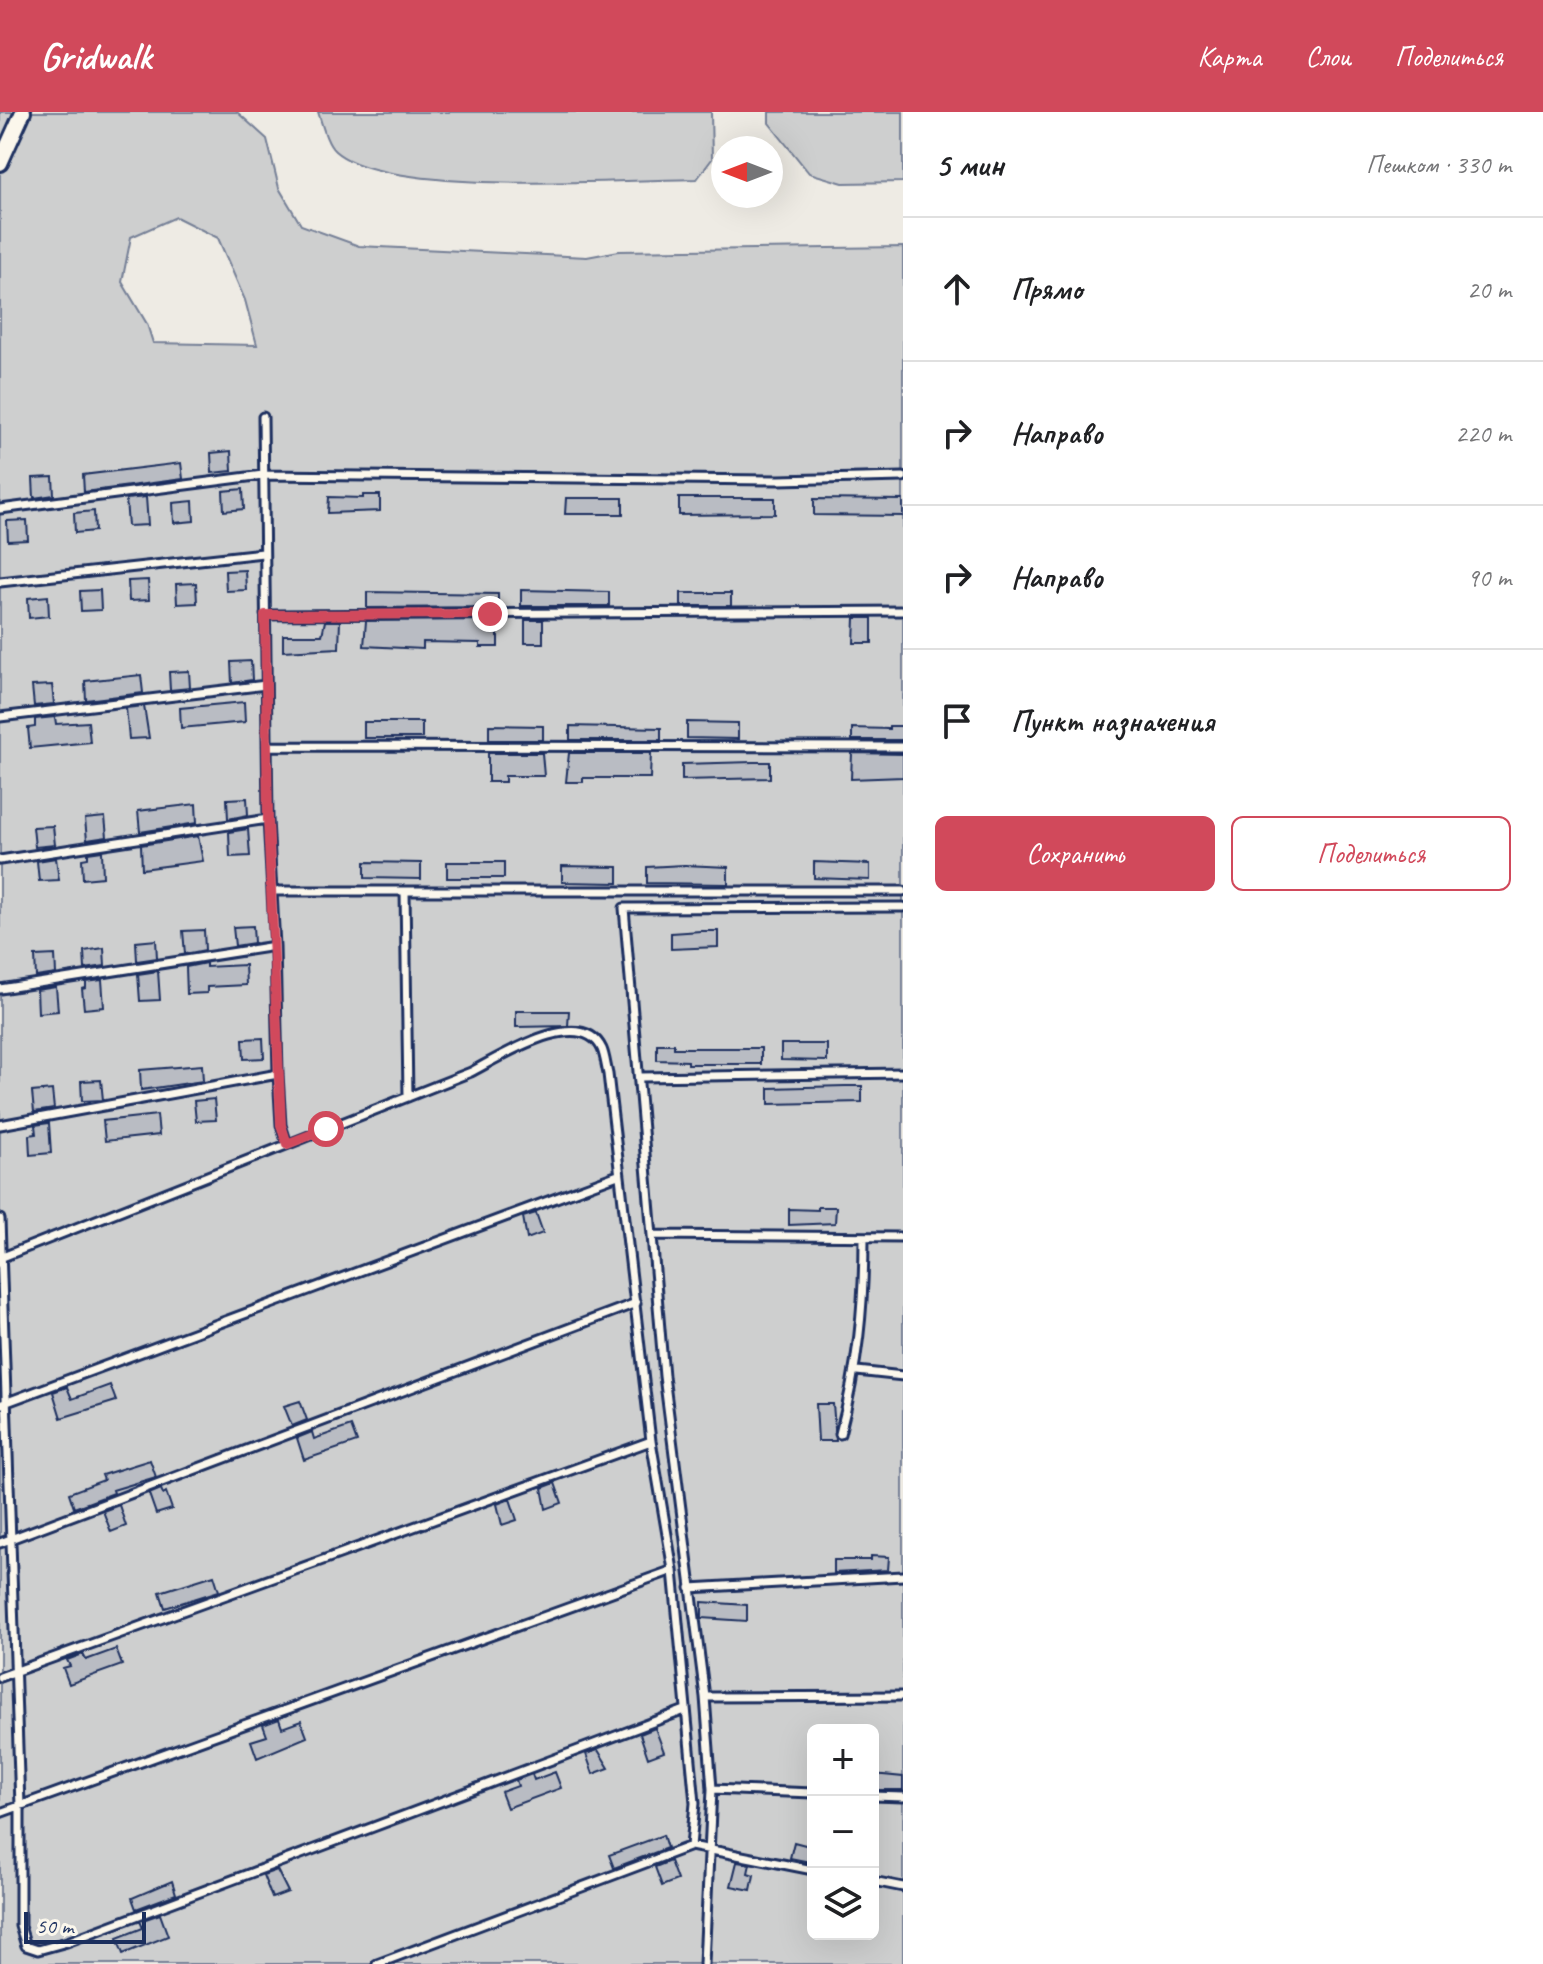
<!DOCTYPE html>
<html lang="ru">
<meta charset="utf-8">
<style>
body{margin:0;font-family:Caveat,sans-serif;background:#f2f2f2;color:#202124}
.controls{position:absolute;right:24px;bottom:24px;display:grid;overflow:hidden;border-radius:12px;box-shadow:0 8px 32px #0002}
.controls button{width:72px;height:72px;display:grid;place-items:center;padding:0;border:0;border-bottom:2px solid #e0e0e0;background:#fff;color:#202124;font:40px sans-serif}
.compass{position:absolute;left:711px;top:24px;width:72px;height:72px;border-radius:50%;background:#fff;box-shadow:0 8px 32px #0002;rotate:270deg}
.scale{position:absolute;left:24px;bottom:20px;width:122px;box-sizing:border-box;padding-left:8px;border:4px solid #1b2f5e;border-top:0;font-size:22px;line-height:28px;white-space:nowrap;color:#1b2f5e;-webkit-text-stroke:6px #fbf7ec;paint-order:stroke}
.stop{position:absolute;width:24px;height:24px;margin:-18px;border:6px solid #d1495b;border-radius:50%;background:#fff}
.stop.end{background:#d1495b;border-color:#fff;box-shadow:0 2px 8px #0008}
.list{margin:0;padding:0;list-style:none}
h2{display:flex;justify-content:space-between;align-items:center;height:104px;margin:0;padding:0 32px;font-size:34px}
h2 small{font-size:26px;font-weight:400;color:#757577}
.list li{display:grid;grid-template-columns:52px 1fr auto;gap:24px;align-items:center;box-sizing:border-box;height:144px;padding:0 32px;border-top:2px solid #e0e0e0}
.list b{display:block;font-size:30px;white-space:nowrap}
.list em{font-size:26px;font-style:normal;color:#757577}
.actions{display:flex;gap:16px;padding:24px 32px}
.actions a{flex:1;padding:18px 0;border:2px solid #d1495b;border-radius:12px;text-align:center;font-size:28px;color:#d1495b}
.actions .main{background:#d1495b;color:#fff}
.icon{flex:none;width:44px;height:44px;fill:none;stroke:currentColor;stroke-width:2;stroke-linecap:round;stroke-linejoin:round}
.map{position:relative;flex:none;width:903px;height:1852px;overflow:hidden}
header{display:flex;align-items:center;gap:48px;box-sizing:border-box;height:112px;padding:0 40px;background:#d1495b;color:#fff}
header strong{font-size:38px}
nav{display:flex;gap:44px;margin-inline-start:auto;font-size:28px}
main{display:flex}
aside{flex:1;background:#fff}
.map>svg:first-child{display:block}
.green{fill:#cecfcf;stroke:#747f96;stroke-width:2;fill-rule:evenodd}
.building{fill:#b9bcc3;stroke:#1b2f5e;stroke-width:2}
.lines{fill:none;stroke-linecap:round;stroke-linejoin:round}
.service-casing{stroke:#1b2f5e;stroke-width:13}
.minor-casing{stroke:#1b2f5e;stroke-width:20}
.service{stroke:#fbf7ec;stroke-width:7}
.minor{stroke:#fbf7ec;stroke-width:14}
.route{stroke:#d1495b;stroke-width:10}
</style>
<header>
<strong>Gridwalk</strong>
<nav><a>Карта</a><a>Слои</a><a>Поделиться</a></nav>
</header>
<main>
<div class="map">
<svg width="903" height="1852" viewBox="0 0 903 1852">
<rect width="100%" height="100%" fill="#eeebe4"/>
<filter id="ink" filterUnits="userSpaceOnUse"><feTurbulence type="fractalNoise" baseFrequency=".0125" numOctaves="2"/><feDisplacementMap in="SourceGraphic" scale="16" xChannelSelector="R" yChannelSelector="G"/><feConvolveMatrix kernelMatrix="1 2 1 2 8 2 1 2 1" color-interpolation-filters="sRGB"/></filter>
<g filter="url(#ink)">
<path class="green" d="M 0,0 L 237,0 L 267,27 L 279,76 L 301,113 L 359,134 L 587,145 L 619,139 L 903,135 L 903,1852 L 0,1852 ZM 176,105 L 218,126 L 245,188 L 257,233 L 153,231 L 147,212 L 122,170 L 131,125 ZM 813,1618 L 873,1618 L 873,1822 L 813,1822 Z
M 318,0 L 711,0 L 712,47 L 697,67 C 621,68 387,85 335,39 C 326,31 322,11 318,0 Z
M 769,0 L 903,0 L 903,70 L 843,71 L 809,61 L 769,11 Z"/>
<path class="building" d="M 231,339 L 232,359 L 212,361 L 211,341 Z
M 181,351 L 183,367 L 84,380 L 83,363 Z
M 53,365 L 54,383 L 34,386 L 33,366 Z
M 243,377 L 244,397 L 224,399 L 223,379 Z
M 363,383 L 380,383 L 380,399 L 328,401 L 329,385 L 363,386 Z
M 146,385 L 148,413 L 128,414 L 126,387 Z
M 566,386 L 623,386 L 623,402 L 565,402 Z
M 679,386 L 775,386 L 775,402 L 679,403 Z
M 814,387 L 903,388 L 903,404 L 814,403 Z
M 193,389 L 194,409 L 174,411 L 173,391 Z
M 94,399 L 95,419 L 75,421 L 74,401 Z
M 27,408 L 28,428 L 8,429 L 7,409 Z
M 245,458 L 246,478 L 226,479 L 225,459 Z
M 148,468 L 149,488 L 129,489 L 128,469 Z
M 196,471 L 197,491 L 177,492 L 176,472 Z
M 100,478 L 101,498 L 81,499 L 80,479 Z
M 521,478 L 609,480 L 609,494 L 521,494 Z
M 367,480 L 498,482 L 498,495 L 367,496 Z
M 681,481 L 731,481 L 731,494 L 681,494 Z
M 48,484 L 49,504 L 29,506 L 28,486 Z
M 855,506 L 872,506 L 872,531 L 854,531 Z
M 498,508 L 498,535 L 480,535 L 480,531 L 423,530 L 423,537 L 364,534 L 366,509 Z
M 525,508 L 543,508 L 543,531 L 525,531 Z
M 325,509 L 340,509 L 339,536 L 283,539 L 283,523 L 322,523 Z
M 251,549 L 252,568 L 232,571 L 231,550 Z
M 189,559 L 190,576 L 170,578 L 169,560 Z
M 141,563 L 143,581 L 86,588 L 85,569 Z
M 52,573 L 54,592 L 34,594 L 32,574 Z
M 244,590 L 245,610 L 181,616 L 180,596 Z
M 144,594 L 149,626 L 129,627 L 126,596 Z
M 55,605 L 56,612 L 88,610 L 90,630 L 30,636 L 28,616 L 35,615 L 35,607 Z
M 364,610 L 422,610 L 422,626 L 364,626 Z
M 687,610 L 738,611 L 738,627 L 687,626 Z
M 489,613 L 543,614 L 543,628 L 489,628 Z
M 570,614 L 661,616 L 661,628 L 570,628 Z
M 889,614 L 903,614 L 903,628 L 852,628 L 852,616 L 889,617 Z
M 488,641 L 542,641 L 544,664 L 505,664 L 505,670 L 488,670 Z
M 569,641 L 651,641 L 650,666 L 583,666 L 583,670 L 566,670 Z
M 852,641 L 903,642 L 903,665 L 851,667 Z
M 753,650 L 770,650 L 770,666 L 682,668 L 682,652 Z
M 247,686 L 248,703 L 228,707 L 227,687 Z
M 196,692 L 197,711 L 140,720 L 138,699 Z
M 105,705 L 107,725 L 87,728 L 85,707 Z
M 53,714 L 55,733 L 35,735 L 33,715 Z
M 248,717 L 250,744 L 230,745 L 229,720 Z
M 198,724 L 203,749 L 142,757 L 141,733 Z
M 102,739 L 103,765 L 83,767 L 82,747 L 88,746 L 88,741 Z
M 56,746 L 59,768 L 39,769 L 37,749 Z
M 365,750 L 421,751 L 421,767 L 365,766 Z
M 447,750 L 504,750 L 504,766 L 447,766 Z
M 814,750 L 870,752 L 870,768 L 814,766 Z
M 684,753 L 728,755 L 728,772 L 647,771 L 647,755 Z
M 562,754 L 618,755 L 618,771 L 562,770 Z
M 253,814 L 254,831 L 235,834 L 233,815 Z
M 204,818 L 205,838 L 185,842 L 183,819 Z
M 701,819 L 718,819 L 718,835 L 671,837 L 671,821 Z
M 156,828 L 157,846 L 137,849 L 136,830 Z
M 104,836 L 105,854 L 85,857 L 84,839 Z
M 55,843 L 56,862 L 36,865 L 35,844 Z
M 206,851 L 206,855 L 245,853 L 246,873 L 207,875 L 207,881 L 187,882 L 186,855 Z
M 158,859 L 160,888 L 140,889 L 138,862 Z
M 102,868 L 104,895 L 84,897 L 82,877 L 86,876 L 86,870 Z
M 56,875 L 58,899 L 38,901 L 37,878 Z
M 516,899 L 569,899 L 568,914 L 516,915 Z
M 263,926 L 264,946 L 244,947 L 243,927 Z
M 657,932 L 674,932 L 674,936 L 761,936 L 761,952 L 688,952 L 688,949 L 657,948 Z
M 781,932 L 827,932 L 827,949 L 781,948 Z
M 202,953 L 203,969 L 141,978 L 140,958 Z
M 101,968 L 103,988 L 82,989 L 81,969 Z
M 845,974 L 862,974 L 862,990 L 769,992 L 769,976 Z
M 52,978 L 54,997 L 34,1000 L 32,980 Z
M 214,987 L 216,1008 L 196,1009 L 194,989 Z
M 157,1003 L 159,1023 L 105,1029 L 103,1009 Z
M 49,1011 L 51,1041 L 30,1043 L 29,1023 L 36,1022 L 35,1013 Z
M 818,1095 L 836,1095 L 835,1111 L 789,1113 L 789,1097 L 818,1098 Z
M 536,1101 L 543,1121 L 527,1127 L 523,1105 Z
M 110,1273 L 116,1289 L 61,1306 L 53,1280 L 67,1275 L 72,1287 Z
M 300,1289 L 307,1308 L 292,1314 L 284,1294 Z
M 816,1292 L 833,1292 L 836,1329 L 818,1329 Z
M 351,1314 L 357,1330 L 304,1348 L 297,1326 L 312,1320 L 314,1327 Z
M 150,1348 L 156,1365 L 113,1378 L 114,1381 L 74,1396 L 69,1381 L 104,1368 L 102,1363 Z
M 555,1371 L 562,1391 L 546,1397 L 542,1376 Z
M 161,1377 L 163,1382 L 166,1380 L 172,1397 L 156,1402 L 149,1382 Z
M 510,1387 L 517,1408 L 502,1413 L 497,1392 Z
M 119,1393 L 126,1414 L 111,1420 L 103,1399 Z
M 871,1444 L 889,1445 L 888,1458 L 834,1461 L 834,1448 L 871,1448 Z
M 214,1463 L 219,1479 L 165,1496 L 160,1480 Z
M 702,1490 L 747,1493 L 747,1509 L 702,1506 Z
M 116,1537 L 122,1553 L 69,1572 L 63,1556 L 70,1554 L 67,1548 L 83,1542 L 86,1548 Z
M 279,1607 L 282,1616 L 301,1609 L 307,1625 L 257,1646 L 251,1629 L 267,1624 L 263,1613 Z
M 655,1616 L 664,1640 L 648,1646 L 640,1622 Z
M 598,1638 L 609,1656 L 593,1662 L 586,1642 Z
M 555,1660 L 561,1676 L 507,1696 L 501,1680 L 518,1674 L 516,1668 L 532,1662 L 534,1668 Z
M 873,1662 L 903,1665 L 903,1678 L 873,1678 Z
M 663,1723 L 667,1736 L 614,1756 L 609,1743 Z
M 794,1730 L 813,1735 L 810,1750 L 790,1746 Z
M 670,1749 L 677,1768 L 662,1774 L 655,1755 Z
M 737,1750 L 750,1752 L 748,1761 L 754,1763 L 751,1778 L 731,1774 Z
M 277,1758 L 288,1780 L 272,1786 L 263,1763 Z
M 172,1769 L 176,1782 L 136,1797 L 132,1786 Z
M 160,1802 L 168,1824 L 123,1842 L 117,1826 L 143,1816 L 140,1809 Z"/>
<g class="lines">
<g class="service-casing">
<path id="service" d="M 263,305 L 268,707 L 275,834 L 278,962 L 281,1013 L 287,1032
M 0,397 L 263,363 L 779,368 L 903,365
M 0,470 L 263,441
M 265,503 L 903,499
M 0,605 L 266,573
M 267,634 L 903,635
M 0,748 L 268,707
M 272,779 L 903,779
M 405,779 L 408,985
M 0,877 L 275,834
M 641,965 L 903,961
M 0,1013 L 278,962
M 0,1107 L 20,1694 L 20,1814 L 26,1834 L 38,1838 L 67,1830 L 685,1598
M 653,1123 L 903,1125
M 0,1146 L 471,960 C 498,946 581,892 602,937 C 605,944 606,954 608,962 L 651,1329 L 673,1458 L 695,1691 L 691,1734
M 857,1259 L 903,1264
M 2,1292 L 618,1063
M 840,1322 C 858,1254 864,1195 864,1125
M 0,1431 L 636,1191
M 690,1476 L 903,1464
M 0,1565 L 651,1329
M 705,1585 L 903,1584
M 712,1677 L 813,1681
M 873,1684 L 903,1685
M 0,1701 L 673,1458
M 873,1769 L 903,1775
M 377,1852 L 691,1734 L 813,1758
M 704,1852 L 712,1677 L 705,1585 L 664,1264 L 624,796 L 903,795"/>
</g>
<g class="minor-casing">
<path id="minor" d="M 0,51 L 23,0"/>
</g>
<use href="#service" class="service"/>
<use href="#minor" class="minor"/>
</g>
</g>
<g class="lines" filter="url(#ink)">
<path class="route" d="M 326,1017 L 287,1032 L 281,1013 L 268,707 L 265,503 L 490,502"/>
</g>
</svg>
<div class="controls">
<button>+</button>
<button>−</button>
<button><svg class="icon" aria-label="layers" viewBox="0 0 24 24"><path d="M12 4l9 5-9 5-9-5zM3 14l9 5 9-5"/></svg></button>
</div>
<svg class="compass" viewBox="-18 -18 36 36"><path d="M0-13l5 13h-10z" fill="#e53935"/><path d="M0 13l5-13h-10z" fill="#757577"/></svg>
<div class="scale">50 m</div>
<div class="stop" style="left:326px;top:1017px"></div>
<div class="stop end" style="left:490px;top:502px"></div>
</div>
<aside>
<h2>5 мин<small>Пешком · 330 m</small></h2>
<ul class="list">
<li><svg class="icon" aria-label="ahead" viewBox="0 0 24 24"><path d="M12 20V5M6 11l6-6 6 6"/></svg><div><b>Прямо</b></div><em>20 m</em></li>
<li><svg class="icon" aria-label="right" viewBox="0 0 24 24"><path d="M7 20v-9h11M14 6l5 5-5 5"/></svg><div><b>Направо</b></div><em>220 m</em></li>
<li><svg class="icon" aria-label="right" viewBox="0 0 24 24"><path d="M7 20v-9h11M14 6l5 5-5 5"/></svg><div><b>Направо</b></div><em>90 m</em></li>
<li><svg class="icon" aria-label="arrive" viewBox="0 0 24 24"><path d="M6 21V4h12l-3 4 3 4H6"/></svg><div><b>Пункт назначения</b></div></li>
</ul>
<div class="actions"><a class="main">Сохранить</a><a>Поделиться</a></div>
</aside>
</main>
